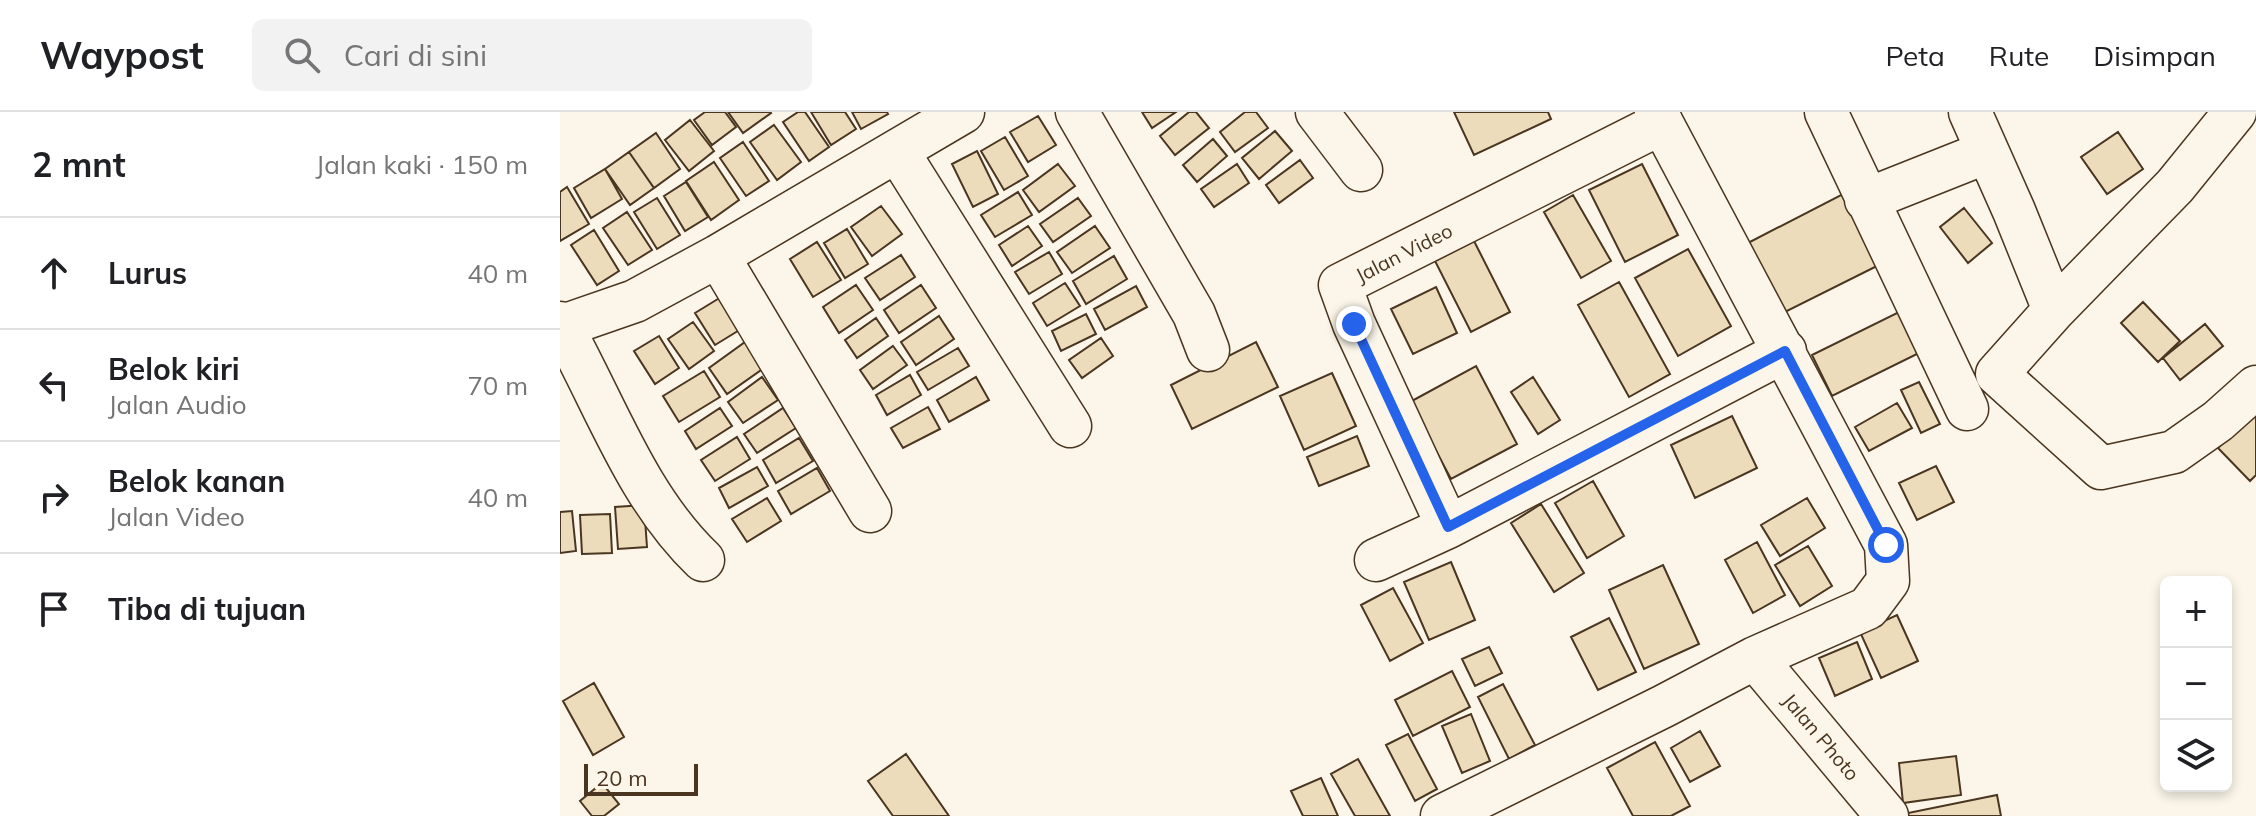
<!DOCTYPE html>
<html lang="id">
<meta charset="utf-8">
<style>
body{margin:0;font-family:Mulish,sans-serif;background:#f2f2f2;color:#202124}
.controls{position:absolute;right:24px;bottom:24px;display:grid;overflow:hidden;border-radius:12px;box-shadow:0 4px 12px #0003}
.controls button{width:72px;height:72px;display:grid;place-items:center;padding:0;border:0;border-bottom:2px solid #e0e0e0;background:#fff;color:#202124;font:40px sans-serif}
.scale{position:absolute;left:24px;bottom:20px;width:114px;box-sizing:border-box;padding-left:8px;border:4px solid #4a3520;border-top:0;font-size:22px;line-height:28px;white-space:nowrap;color:#4a3520;-webkit-text-stroke:6px #fbf6e9;paint-order:stroke}
.stop{position:absolute;width:24px;height:24px;margin:-18px;border:6px solid #2563eb;border-radius:50%;background:#fff}
.stop.end{background:#2563eb;border-color:#fff;box-shadow:0 2px 8px #0008}
.list{margin:0;padding:0;list-style:none}
h2{display:flex;justify-content:space-between;align-items:center;height:104px;margin:0;padding:0 32px;font-size:34px}
h2 small{font-size:26px;font-weight:400;color:#757577}
.list li{display:grid;grid-template-columns:52px 1fr auto;gap:24px;align-items:center;box-sizing:border-box;height:112px;padding:0 32px;border-top:2px solid #e0e0e0}
.list b{display:block;font-size:30px;white-space:nowrap}
.list p{margin:0;font-size:26px;white-space:nowrap;color:#757577}
.list em{font-size:26px;font-style:normal;color:#757577}
.icon{flex:none;width:44px;height:44px;fill:none;stroke:currentColor;stroke-width:2;stroke-linecap:round;stroke-linejoin:round}
.map{position:relative;flex:none;width:1696px;height:704px;overflow:hidden}
header{display:flex;align-items:center;gap:48px;box-sizing:border-box;height:112px;padding:0 40px;background:#fff;border-bottom:2px solid #e0e0e0}
header strong{font-size:38px}
nav{display:flex;gap:44px;margin-inline-start:auto;font-size:28px}
.search{width:560px;height:72px;background:#f2f2f2;display:flex;align-items:center;gap:20px;box-sizing:border-box;padding:0 28px;border-radius:12px;color:#757577;font-size:30px}
main{display:flex}
aside{flex:1;background:#fff}
.map>svg:first-child{display:block}
.building{fill:#ecdcbc;stroke:#4a3520;stroke-width:2}
.lines{fill:none;stroke-linecap:round;stroke-linejoin:round}
.minor-casing{stroke:#4a3520;stroke-width:45}
.minor{stroke:#fbf6e9;stroke-width:42}
.route{stroke:#2563eb;stroke-width:10}
.labels{text-anchor:middle;stroke-width:6;stroke-linejoin:round;paint-order:stroke}
.street-label{font-size:20px;fill:#4a3520;stroke:#fbf6e9}
</style>
<header>
<strong>Waypost</strong>
<div class="search"><svg class="icon" aria-label="search" viewBox="0 0 24 24"><circle cx="10" cy="10" r="6"/><path d="M15 15l6 6"/></svg>Cari di sini</div>
<nav><a>Peta</a><a>Rute</a><a>Disimpan</a></nav>
</header>
<main>
<aside>
<h2>2 mnt<small>Jalan kaki · 150 m</small></h2>
<ul class="list">
<li><svg class="icon" aria-label="ahead" viewBox="0 0 24 24"><path d="M12 20V5M6 11l6-6 6 6"/></svg><div><b>Lurus</b></div><em>40 m</em></li>
<li><svg class="icon" aria-label="left" viewBox="0 0 24 24"><path d="M17 20v-9H6M10 6l-5 5 5 5"/></svg><div><b>Belok kiri</b><p>Jalan Audio</p></div><em>70 m</em></li>
<li><svg class="icon" aria-label="right" viewBox="0 0 24 24"><path d="M7 20v-9h11M14 6l5 5-5 5"/></svg><div><b>Belok kanan</b><p>Jalan Video</p></div><em>40 m</em></li>
<li><svg class="icon" aria-label="arrive" viewBox="0 0 24 24"><path d="M6 21V4h12l-3 4 3 4H6"/></svg><div><b>Tiba di tujuan</b></div></li>
</ul>
</aside>
<div class="map">
<svg width="1696" height="704" viewBox="0 0 1696 704">
<rect width="100%" height="100%" fill="#fbf6e9"/>
<path class="building" d="M 145,0 L 165,0 L 176,15 L 152,33 L 134,8 Z
M 168,0 L 210,0 L 211,1 L 183,21 Z
M 238,0 L 245,0 L 269,35 L 249,49 L 223,10 Z
M 251,0 L 285,0 L 296,17 L 271,33 Z
M 292,0 L 327,0 L 328,2 L 301,17 Z
M 582,0 L 616,0 L 592,16 Z
M 629,0 L 636,0 L 649,16 L 615,43 L 600,24 Z
M 685,0 L 696,0 L 708,16 L 675,40 L 660,20 Z
M 894,0 L 988,0 L 991,7 L 914,43 Z
M 478,4 L 496,33 L 468,50 L 450,20 Z
M 130,8 L 154,39 L 129,59 L 105,28 Z
M 214,13 L 241,50 L 217,68 L 190,30 Z
M 715,19 L 732,39 L 699,67 L 682,46 Z
M 1558,20 L 1583,57 L 1547,82 L 1521,45 Z
M 96,21 L 120,57 L 94,76 L 69,40 Z
M 445,25 L 468,64 L 444,78 L 421,39 Z
M 653,27 L 667,44 L 637,70 L 623,53 Z
M 183,30 L 209,69 L 186,84 L 160,46 Z
M 417,39 L 438,82 L 413,95 L 392,52 Z
M 69,40 L 94,76 L 70,93 L 45,57 Z
M 740,48 L 753,66 L 719,91 L 706,73 Z
M 154,50 L 179,88 L 151,108 L 126,69 Z
M 498,52 L 515,74 L 479,100 L 463,78 Z
M 677,52 L 689,71 L 654,95 L 641,77 Z
M 1082,52 L 1118,123 L 1065,150 L 1029,78 Z
M 45,57 L 62,87 L 31,106 L 14,76 Z
M 126,70 L 148,105 L 125,119 L 104,84 Z
M 7,75 L 29,112 L 0,129 L 0,80 Z
M 458,80 L 472,103 L 435,125 L 421,103 Z
M 1283,82 L 1319,153 L 1221,202 L 1186,132 Z
M 1013,83 L 1051,149 L 1021,166 L 984,100 Z
M 97,86 L 120,123 L 97,137 L 74,100 Z
M 518,86 L 531,104 L 493,130 L 480,112 Z
M 321,94 L 342,122 L 312,144 L 291,115 Z
M 1404,96 L 1432,131 L 1408,151 L 1380,115 Z
M 67,100 L 92,138 L 68,153 L 43,116 Z
M 468,114 L 482,134 L 452,154 L 439,133 Z
M 535,114 L 550,136 L 512,161 L 497,140 Z
M 287,117 L 308,152 L 285,166 L 264,131 Z
M 34,118 L 59,159 L 37,173 L 11,133 Z
M 914,129 L 950,200 L 911,220 L 875,149 Z
M 257,130 L 281,168 L 253,185 L 230,147 Z
M 1128,137 L 1171,214 L 1118,244 L 1075,166 Z
M 489,140 L 502,162 L 469,182 L 455,160 Z
M 341,143 L 355,165 L 320,188 L 305,166 Z
M 554,144 L 567,167 L 526,192 L 513,169 Z
M 1059,170 L 1110,262 L 1069,285 L 1018,193 Z
M 505,171 L 520,194 L 487,214 L 473,191 Z
M 296,173 L 313,198 L 279,221 L 263,195 Z
M 361,173 L 376,196 L 339,221 L 324,198 Z
M 576,174 L 587,195 L 545,218 L 534,197 Z
M 876,175 L 897,221 L 853,242 L 831,197 Z
M 166,182 L 186,214 L 155,233 L 135,201 Z
M 1583,190 L 1620,229 L 1598,250 L 1561,211 Z
M 1339,200 L 1359,241 L 1272,284 L 1252,243 Z
M 526,202 L 536,222 L 501,239 L 492,219 Z
M 379,204 L 394,227 L 356,253 L 341,230 Z
M 316,206 L 328,224 L 297,246 L 285,228 Z
M 133,210 L 154,239 L 129,257 L 108,227 Z
M 1645,212 L 1663,234 L 1620,268 L 1603,246 Z
M 99,224 L 119,256 L 95,272 L 74,239 Z
M 192,225 L 211,251 L 167,282 L 149,256 Z
M 541,226 L 553,244 L 522,266 L 509,248 Z
M 696,230 L 718,275 L 632,317 L 611,273 Z
M 333,234 L 347,253 L 313,277 L 300,258 Z
M 398,236 L 409,254 L 368,278 L 357,260 Z
M 916,254 L 957,332 L 891,367 L 850,290 Z
M 144,259 L 160,285 L 119,310 L 103,284 Z
M 772,261 L 796,314 L 744,338 L 720,284 Z
M 350,263 L 361,283 L 327,303 L 316,283 Z
M 202,265 L 218,288 L 183,311 L 168,290 Z
M 416,265 L 429,288 L 389,310 L 377,288 Z
M 973,265 L 1000,308 L 978,322 L 951,280 Z
M 1359,270 L 1380,312 L 1361,321 L 1341,278 Z
M 1337,291 L 1352,316 L 1309,339 L 1295,315 Z
M 368,295 L 380,317 L 343,336 L 331,316 Z
M 160,296 L 172,314 L 136,337 L 125,319 Z
M 223,296 L 236,316 L 197,341 L 184,322 Z
M 1696,298 L 1696,363 L 1690,369 L 1658,336 Z
M 1172,304 L 1197,356 L 1135,386 L 1111,333 Z
M 797,324 L 809,354 L 759,374 L 747,345 Z
M 177,325 L 190,347 L 155,369 L 141,348 Z
M 239,326 L 253,349 L 216,371 L 203,348 Z
M 1376,354 L 1394,390 L 1357,408 L 1339,371 Z
M 197,355 L 208,374 L 169,396 L 159,376 Z
M 257,356 L 270,379 L 231,402 L 218,379 Z
M 1033,369 L 1064,424 L 1027,446 L 995,391 Z
M 207,386 L 221,409 L 187,430 L 172,407 Z
M 1247,386 L 1265,416 L 1220,444 L 1201,413 Z
M 981,392 L 1024,461 L 994,480 L 951,411 Z
M 84,393 L 87,435 L 58,437 L 55,395 Z
M 12,399 L 16,439 L 0,441 L 0,400 Z
M 50,402 L 52,441 L 22,442 L 20,403 Z
M 1197,430 L 1225,483 L 1193,501 L 1165,448 Z
M 1248,434 L 1272,474 L 1240,494 L 1215,453 Z
M 891,450 L 915,508 L 869,528 L 844,470 Z
M 1103,453 L 1139,532 L 1084,557 L 1049,478 Z
M 833,476 L 863,531 L 830,549 L 801,493 Z
M 1337,503 L 1358,549 L 1321,566 L 1300,520 Z
M 1049,506 L 1076,560 L 1038,578 L 1011,525 Z
M 1297,530 L 1312,567 L 1275,584 L 1259,546 Z
M 929,535 L 942,561 L 915,574 L 902,547 Z
M 892,559 L 910,595 L 853,624 L 835,588 Z
M 34,571 L 64,625 L 33,643 L 3,589 Z
M 943,572 L 975,633 L 949,647 L 918,585 Z
M 911,602 L 930,649 L 902,661 L 882,614 Z
M 1140,619 L 1160,654 L 1130,670 L 1111,636 Z
M 848,622 L 877,677 L 855,689 L 826,633 Z
M 1095,630 L 1130,694 L 1111,704 L 1073,704 L 1047,656 Z
M 346,642 L 389,704 L 333,704 L 308,669 Z
M 1396,644 L 1401,683 L 1343,691 L 1339,651 Z
M 798,647 L 830,704 L 795,704 L 771,662 Z
M 761,666 L 778,704 L 743,704 L 731,679 Z
M 42,671 L 59,692 L 44,704 L 32,704 L 20,689 Z
M 1437,683 L 1441,704 L 1348,704 L 1348,701 Z"/>
<g class="lines">
<g class="minor-casing">
<path id="minor" d="M 517,0 L 634,202 L 648,238
M 757,0 L 801,58
M 1266,0 L 1407,297
M 1410,0 L 1454,99 L 1494,198
M 1675,0 L 1615,74 L 1494,198 L 1437,262 L 1541,356 L 1614,340 L 1658,309 L 1696,275
M 338,40 L 510,314
M 1306,88 L 1427,40
M 158,144 L 310,399
M 0,211 C 45,291 76,384 143,448
M 0,215 L 75,189 L 158,144 L 403,0
M 888,415 L 794,212 L 780,173 L 1102,11
M 816,448 L 888,415 L 1225,239
M 1195,546 L 1327,704
M 882,704 L 1104,594 L 1195,546 L 1308,496 L 1328,469 L 1326,433 L 1096,0"/>
</g>
<use href="#minor" class="minor"/>
</g>
<g class="lines">
<path class="route" d="M 794,212 L 888,415 L 1225,239 L 1326,433"/>
</g>
<g class="labels">
<g class="street-label">
<text transform="translate(844 141) rotate(-27)" y="7">Jalan Video</text>
<text transform="translate(1261 625) rotate(50)" y="7">Jalan Photo</text>
</g>
</g>
</svg>
<div class="controls">
<button>+</button>
<button>−</button>
<button><svg class="icon" aria-label="layers" viewBox="0 0 24 24"><path d="M12 4l9 5-9 5-9-5zM3 14l9 5 9-5"/></svg></button>
</div>
<div class="scale">20 m</div>
<div class="stop" style="left:1326px;top:433px"></div>
<div class="stop end" style="left:794px;top:212px"></div>
</div>
</main>
